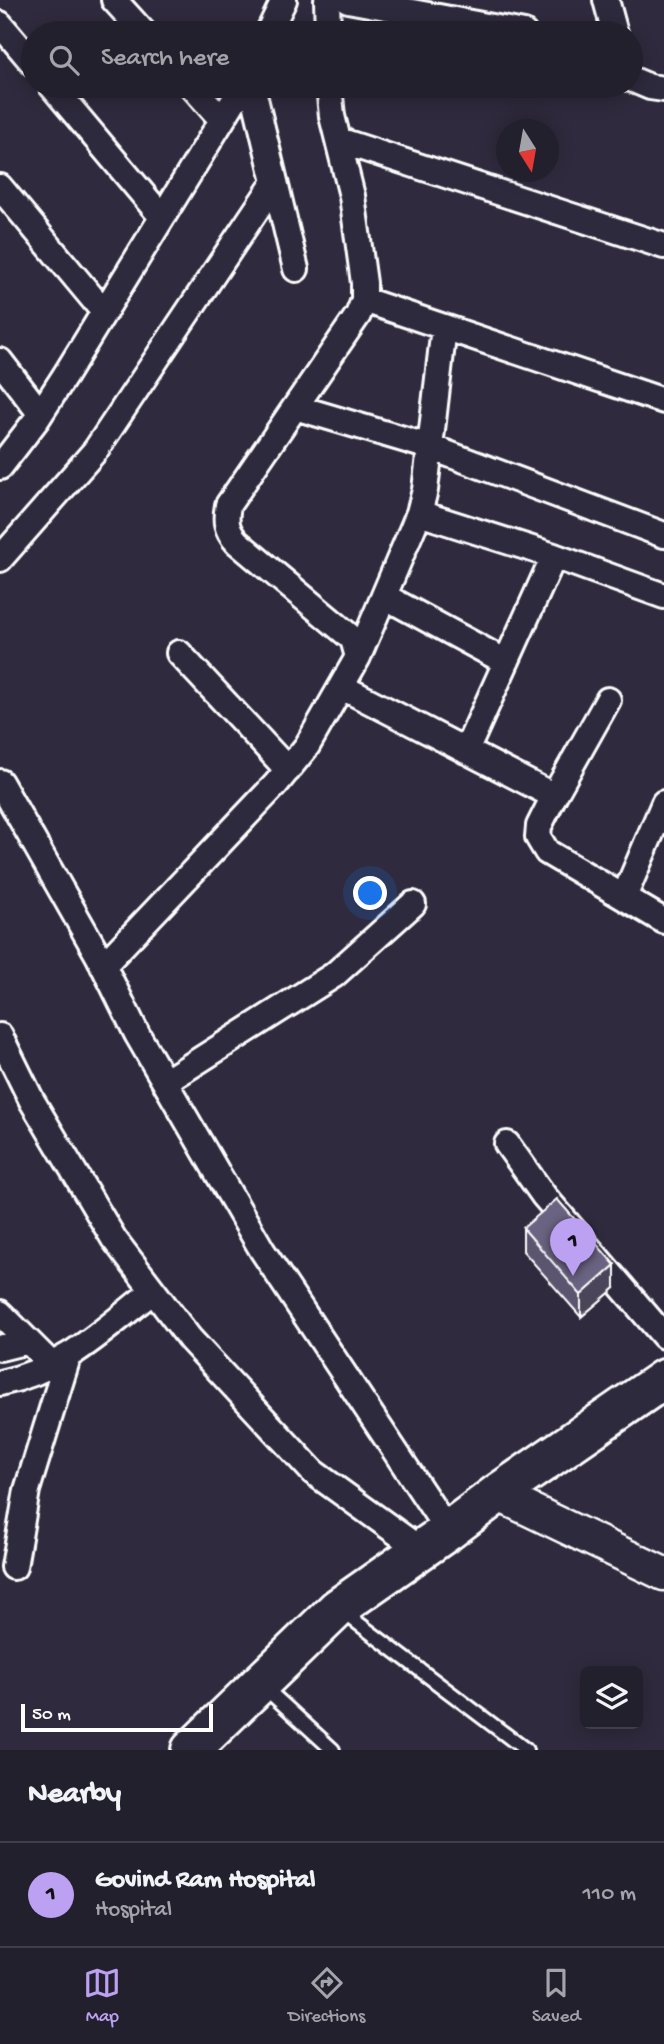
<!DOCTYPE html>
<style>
body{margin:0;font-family:"Gochi Hand",sans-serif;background:#2b2836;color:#f1f3f6}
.controls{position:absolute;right:21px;bottom:21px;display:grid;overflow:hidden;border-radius:10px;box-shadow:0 4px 18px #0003}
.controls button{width:63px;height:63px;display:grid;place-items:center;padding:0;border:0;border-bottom:2px solid #403e4a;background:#23202e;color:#f1f3f6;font:35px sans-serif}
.compass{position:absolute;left:496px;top:119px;width:63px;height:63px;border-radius:50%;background:#23202e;box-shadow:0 4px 18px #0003;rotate:169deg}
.scale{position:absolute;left:21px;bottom:18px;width:192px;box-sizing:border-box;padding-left:7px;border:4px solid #fff;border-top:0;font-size:19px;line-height:24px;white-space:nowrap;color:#fff;-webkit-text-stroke:5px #2f2a3d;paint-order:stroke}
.you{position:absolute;left:371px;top:894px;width:24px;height:24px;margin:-18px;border:5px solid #fff;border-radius:50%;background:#1a73e8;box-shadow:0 0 0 10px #1a73e833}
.badge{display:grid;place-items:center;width:46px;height:46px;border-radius:50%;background:#bca0f2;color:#111;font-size:23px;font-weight:700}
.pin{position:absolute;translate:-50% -58px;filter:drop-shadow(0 2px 4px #0008)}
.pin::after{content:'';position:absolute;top:37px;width:24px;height:21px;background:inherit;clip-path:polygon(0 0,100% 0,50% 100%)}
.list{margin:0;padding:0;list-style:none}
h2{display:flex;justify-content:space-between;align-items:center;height:91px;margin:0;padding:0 28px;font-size:30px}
h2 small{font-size:23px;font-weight:400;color:#a3a3aa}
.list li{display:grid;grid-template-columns:46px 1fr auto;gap:21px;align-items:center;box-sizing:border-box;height:105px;padding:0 28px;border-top:2px solid #403e4a}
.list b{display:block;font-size:26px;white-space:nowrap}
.list p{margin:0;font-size:23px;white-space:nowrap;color:#a3a3aa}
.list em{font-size:23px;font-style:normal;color:#a3a3aa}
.icon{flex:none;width:38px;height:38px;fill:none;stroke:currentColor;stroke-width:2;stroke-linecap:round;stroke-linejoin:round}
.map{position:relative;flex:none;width:664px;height:1750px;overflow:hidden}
.search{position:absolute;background:#23202e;box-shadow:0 4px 18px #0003;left:21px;right:21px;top:21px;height:77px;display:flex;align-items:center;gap:18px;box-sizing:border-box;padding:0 24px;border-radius:38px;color:#a3a3aa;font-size:26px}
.sheet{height:196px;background:#23202e}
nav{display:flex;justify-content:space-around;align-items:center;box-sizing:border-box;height:98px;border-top:2px solid #403e4a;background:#23202e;font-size:19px;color:#a3a3aa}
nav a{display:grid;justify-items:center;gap:4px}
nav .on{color:#bca0f2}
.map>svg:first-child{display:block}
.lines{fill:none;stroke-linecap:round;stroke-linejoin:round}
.service-casing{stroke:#fff;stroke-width:18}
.minor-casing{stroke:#fff;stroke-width:30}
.tertiary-casing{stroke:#fff;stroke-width:37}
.primary-casing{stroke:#fff;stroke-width:44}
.service{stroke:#2f2a3d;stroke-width:12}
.minor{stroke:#2f2a3d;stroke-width:24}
.tertiary{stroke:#2f2a3d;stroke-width:32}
.primary{stroke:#2f2a3d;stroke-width:38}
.wall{fill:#5c556f;stroke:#fff;stroke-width:2}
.shaded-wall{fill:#4b455a;stroke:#fff;stroke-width:2}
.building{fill:#6b6381;stroke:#fff;stroke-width:2}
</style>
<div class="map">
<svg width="664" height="1750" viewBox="0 0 664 1750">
<rect width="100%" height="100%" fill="#2f2a3d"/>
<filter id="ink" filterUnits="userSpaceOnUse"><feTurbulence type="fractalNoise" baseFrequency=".0143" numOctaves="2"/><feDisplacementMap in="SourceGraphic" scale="14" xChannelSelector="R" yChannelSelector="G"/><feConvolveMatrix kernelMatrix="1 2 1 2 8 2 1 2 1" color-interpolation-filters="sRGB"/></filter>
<g filter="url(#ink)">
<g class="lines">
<g class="service-casing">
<path id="service" d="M 342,1611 L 526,1750
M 263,1686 L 333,1750"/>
</g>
<g class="minor-casing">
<path id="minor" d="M 114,0 L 144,33
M 327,0 L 328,33
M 348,0 L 524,33
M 606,0 L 615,33
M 0,24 L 33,63
M 268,33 L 284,0
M 631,79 L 650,87 L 664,89
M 52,86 L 162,217
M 192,86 L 222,120
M 252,86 L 296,269
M 338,140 L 664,246
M 0,187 L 104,312
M 364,300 L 664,401
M 0,361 L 40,413
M 295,407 L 430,447 L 664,535
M 0,467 L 37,419 L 66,374 L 243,86
M 419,513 L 554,556 L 664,596
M 0,559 L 95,451 L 275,182
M 384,596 L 506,662
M 179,653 L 288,770
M 358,657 L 419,513 L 425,490 L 444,327
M 342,687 L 554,796
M 608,700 L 554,796 L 539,826 L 538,837 L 547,852 L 664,921
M 466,751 L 554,556
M 0,782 L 98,955 L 137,1034 L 262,1250 L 448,1531
M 624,897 L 664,803
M 103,966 L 276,784 L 307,746 L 358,657 L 353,639 L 237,542 C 226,530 225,521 228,505 L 358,315 L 364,300 L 364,283 L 352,196 L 332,116 L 329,86
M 0,1036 L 32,1101 L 114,1239 L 190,1339 L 313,1472 L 421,1550
M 165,1082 L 334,975 L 413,904
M 507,1144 L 544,1196 L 664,1336
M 0,1313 L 53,1366
M 0,1348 L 28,1341
M 0,1383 C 64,1370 103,1330 153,1291
M 14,1567 L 27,1490 L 68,1357"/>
</g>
<g class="tertiary-casing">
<path id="tertiary" d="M 497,1494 L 664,1574"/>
</g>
<g class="primary-casing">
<path id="primary" d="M 191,1750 L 338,1608 L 448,1531 L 497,1494 L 664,1379"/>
</g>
<use href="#service" class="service"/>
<use href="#minor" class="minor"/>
<use href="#tertiary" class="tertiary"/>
<use href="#primary" class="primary"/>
</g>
<path class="wall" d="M 523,1228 L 615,1288 L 581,1317 L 523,1251 Z"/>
<path class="shaded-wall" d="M 615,1265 L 615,1288 L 581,1317 L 581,1295 Z"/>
<path class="building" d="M 557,1199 L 615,1265 L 581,1295 L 523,1228 Z"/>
</g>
</svg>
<div class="controls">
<button><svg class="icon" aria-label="layers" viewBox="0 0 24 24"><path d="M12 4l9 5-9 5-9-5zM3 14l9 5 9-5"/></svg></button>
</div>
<svg class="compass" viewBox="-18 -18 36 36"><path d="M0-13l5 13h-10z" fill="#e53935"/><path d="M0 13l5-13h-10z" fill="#a3a3aa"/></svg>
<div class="scale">50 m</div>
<div class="you"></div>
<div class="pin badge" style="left:573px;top:1276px">1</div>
<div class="search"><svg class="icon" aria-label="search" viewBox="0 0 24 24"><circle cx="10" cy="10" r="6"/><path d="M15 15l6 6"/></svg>Search here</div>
</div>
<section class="sheet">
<h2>Nearby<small></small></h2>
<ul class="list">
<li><span class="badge">1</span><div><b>Govind Ram Hospital</b><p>Hospital</p></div><em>110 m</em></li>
</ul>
</section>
<nav>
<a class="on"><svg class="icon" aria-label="map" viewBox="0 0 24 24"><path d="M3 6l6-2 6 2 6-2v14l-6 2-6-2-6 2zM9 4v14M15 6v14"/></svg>Map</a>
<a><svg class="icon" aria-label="directions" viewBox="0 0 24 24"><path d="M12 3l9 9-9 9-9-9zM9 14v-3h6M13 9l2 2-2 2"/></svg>Directions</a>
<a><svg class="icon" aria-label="saved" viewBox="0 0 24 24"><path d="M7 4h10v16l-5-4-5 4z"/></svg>Saved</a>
</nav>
